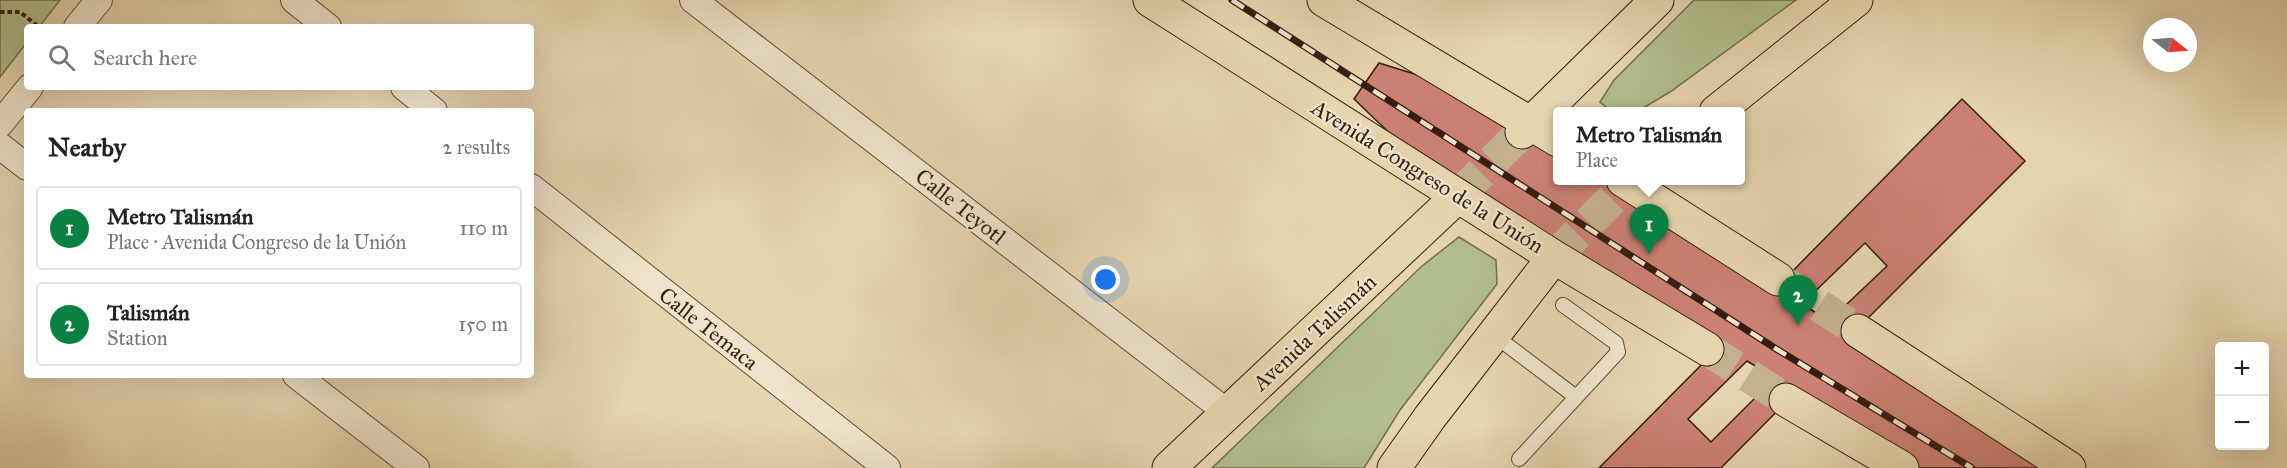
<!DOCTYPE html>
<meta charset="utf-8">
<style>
body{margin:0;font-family:"IM FELL Great Primer",serif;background:#f6f6f6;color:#222}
.controls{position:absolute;right:18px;bottom:18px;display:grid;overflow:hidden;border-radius:6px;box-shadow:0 6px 24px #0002}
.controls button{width:54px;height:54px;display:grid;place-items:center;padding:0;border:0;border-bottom:2px solid #e0e0e0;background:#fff;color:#222;font:30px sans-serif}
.compass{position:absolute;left:2143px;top:18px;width:54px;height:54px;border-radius:50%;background:#fff;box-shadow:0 6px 24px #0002;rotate:107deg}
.you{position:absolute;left:1106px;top:280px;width:21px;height:21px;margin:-15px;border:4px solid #fff;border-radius:50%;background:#1a73e8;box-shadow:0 0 0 9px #1a73e833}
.badge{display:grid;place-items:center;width:39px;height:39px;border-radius:50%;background:#0b8043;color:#fff;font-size:20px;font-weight:700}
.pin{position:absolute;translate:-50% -50px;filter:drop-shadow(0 2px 3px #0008)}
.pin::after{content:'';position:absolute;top:32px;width:21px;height:18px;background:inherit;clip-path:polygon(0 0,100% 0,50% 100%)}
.popup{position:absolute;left:1553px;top:107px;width:192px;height:78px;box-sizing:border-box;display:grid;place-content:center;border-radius:6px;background:#fff;filter:drop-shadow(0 2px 4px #0005);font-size:20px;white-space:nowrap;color:#767676}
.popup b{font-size:22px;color:#222}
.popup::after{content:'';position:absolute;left:50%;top:100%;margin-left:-12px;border:12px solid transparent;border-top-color:#fff}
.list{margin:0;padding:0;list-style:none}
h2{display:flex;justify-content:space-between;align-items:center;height:78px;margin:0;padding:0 24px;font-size:26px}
h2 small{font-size:20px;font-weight:400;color:#767676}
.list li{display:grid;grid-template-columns:39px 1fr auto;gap:18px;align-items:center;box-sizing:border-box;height:84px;margin:0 12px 12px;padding:0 12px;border:2px solid #e0e0e0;border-radius:6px}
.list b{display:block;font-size:22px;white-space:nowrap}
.list p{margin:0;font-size:20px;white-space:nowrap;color:#767676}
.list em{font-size:20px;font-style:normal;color:#767676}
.icon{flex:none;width:33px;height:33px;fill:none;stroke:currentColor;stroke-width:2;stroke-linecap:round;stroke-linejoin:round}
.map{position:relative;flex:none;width:2287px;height:468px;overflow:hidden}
.search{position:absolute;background:#fff;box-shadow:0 6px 24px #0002;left:24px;top:24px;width:510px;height:66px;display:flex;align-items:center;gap:15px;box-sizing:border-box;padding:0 21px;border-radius:6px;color:#767676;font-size:22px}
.panel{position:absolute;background:#fff;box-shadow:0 6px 24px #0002;left:24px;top:108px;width:510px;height:270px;border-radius:6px}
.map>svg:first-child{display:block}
.green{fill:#b2be8d;stroke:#746e4f;stroke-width:1.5}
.building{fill:#cc8175;stroke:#361d11;stroke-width:1.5;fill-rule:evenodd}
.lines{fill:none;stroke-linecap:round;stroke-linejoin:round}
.primary-tunnel{stroke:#c3b08f;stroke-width:33;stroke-dasharray:33 16;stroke-linecap:butt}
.lane-casing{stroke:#624b38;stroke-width:16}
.street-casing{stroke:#624b38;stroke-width:28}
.primary-casing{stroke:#361d11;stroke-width:35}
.path{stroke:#361d11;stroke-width:4;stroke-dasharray:4.5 3;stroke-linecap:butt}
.lane{stroke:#efe4cb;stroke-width:14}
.street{stroke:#efe4cb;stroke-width:26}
.primary{stroke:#e6d5af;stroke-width:33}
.rail-casing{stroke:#361d11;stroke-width:7}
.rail{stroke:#efe4cb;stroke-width:4.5;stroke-dasharray:14;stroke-linecap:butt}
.labels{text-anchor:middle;stroke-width:4.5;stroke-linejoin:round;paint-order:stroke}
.street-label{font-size:22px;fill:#361d11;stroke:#efe4cb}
</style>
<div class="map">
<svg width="2287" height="468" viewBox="0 0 2287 468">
<rect width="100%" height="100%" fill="#e6d5af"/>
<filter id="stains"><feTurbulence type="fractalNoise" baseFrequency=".00333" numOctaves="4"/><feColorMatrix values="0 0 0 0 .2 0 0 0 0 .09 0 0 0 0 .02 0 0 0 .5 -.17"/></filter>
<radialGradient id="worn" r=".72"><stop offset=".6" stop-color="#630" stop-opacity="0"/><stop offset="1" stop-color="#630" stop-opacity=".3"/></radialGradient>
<path class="green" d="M 0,0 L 60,0 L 39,27 L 27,27 L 27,42 L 0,77 Z
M 1694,0 L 1796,0 L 1670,92 L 1638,111 L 1611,111 L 1600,102 L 1614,80 Z
M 1459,237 L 1496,260 L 1497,284 L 1400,410 L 1364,468 L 1212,468 L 1422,266 Z"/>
<path class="building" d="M 1379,63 L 1447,84 L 1558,153 L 1558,180 L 1602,180 L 1776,288 L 1962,99 L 2025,161 L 1851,335 L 2065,468 L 1919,468 L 1796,392 L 1721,468 L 1599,468 L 1721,345 L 1406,149 L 1354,99 ZM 1865,243 L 1887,266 L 1829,321 L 1802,304 ZM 1747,361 L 1775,378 L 1711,442 L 1688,419 Z"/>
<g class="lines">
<path class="primary-tunnel" d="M 1458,196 L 1522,132
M 1554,257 L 1619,192
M 1778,279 L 1858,331
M 1707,349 L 1786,400"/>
<g class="lane-casing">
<path id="lane" d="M 1494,335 L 1576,397
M 1519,459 L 1618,352 L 1616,343 L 1563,305"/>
</g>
<g class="street-casing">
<path id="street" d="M 294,0 L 328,27
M 693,0 L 1228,413
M 77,27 L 99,0
M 404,87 L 434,111
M 0,124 L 30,87
M 0,146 L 27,167
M 531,187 L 887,468
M 296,375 L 416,468"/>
</g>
<g class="primary-casing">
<path id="primary" d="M 1150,0 L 1554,257 L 1707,349
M 1324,0 L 1558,140
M 1716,112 L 1856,0
M 1522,132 L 1657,0
M 1623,180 L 1778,279
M 1858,331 L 2069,468
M 1786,400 L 1902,468
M 1169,468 L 1458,196
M 1394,468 L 1430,417 L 1554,257"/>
</g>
<path class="path" d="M 0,12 L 20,12 L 39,27"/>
<use href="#lane" class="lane"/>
<use href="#street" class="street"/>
<use href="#primary" class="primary"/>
<g class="rail-casing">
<path id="rail" d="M 1232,0 L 1778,350 L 1972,468"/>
</g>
<use href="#rail" class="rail"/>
</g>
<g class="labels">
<g class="street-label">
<text transform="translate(1428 176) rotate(32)" y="8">Avenida Congreso de la Unión</text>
<text transform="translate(961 206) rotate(38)" y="8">Calle Teyotl</text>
<text transform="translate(709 328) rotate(38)" y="8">Calle Temaca</text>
<text transform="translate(1314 332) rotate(-43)" y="8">Avenida Talismán</text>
</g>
</g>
<rect width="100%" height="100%" filter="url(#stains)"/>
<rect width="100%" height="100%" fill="url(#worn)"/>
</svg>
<div class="controls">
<button>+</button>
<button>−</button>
</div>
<svg class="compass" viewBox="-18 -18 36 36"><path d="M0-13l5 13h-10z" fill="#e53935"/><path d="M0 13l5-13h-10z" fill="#767676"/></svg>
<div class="you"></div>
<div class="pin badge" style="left:1649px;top:254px">1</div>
<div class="popup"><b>Metro Talismán</b>Place</div>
<div class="pin badge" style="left:1798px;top:325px">2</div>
<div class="search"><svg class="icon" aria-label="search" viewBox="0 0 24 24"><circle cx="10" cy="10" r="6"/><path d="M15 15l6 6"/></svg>Search here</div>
<section class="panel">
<h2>Nearby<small>2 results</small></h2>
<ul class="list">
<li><span class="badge">1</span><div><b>Metro Talismán</b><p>Place · Avenida Congreso de la Unión</p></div><em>110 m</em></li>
<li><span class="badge">2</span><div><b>Talismán</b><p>Station</p></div><em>150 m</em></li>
</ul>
</section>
</div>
